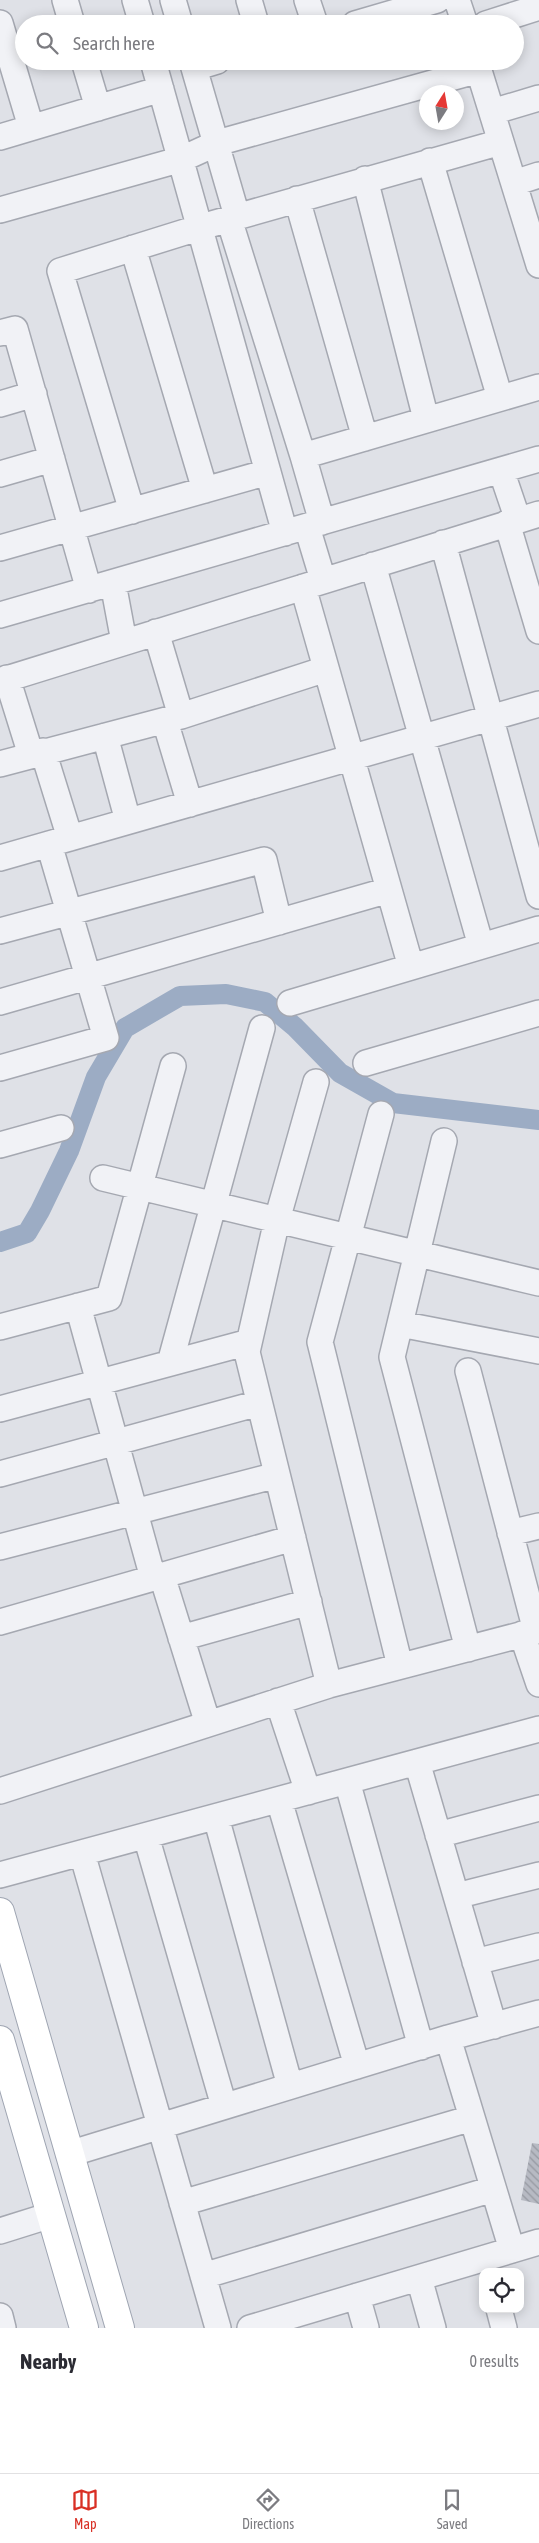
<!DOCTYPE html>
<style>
body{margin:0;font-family:"Asap Condensed",sans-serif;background:#f2f2f3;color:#2b2b33}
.controls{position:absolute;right:15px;bottom:15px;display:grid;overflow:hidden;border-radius:10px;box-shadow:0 2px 12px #0003}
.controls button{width:45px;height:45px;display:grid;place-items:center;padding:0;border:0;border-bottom:1px solid #e1e1e2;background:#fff;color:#2b2b33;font:25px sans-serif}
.compass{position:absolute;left:419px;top:85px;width:45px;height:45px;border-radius:50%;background:#fff;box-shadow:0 2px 12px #0003;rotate:11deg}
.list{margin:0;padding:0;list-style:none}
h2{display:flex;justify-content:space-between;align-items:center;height:65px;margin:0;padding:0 20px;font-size:21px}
h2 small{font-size:16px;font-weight:400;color:#7c7c81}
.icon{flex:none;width:28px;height:28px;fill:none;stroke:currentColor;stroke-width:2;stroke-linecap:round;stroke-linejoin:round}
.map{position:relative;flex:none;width:539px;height:2328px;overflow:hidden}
.search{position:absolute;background:#fff;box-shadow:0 2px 12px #0003;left:15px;right:15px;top:15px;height:55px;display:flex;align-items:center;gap:12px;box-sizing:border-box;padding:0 18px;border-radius:28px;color:#7c7c81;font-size:19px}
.sheet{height:145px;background:#fff}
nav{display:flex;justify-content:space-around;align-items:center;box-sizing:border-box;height:70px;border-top:1px solid #e1e1e2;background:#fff;font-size:14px;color:#7c7c81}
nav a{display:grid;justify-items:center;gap:2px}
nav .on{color:#d93025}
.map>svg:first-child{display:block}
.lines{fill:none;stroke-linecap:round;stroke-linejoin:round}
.canal{stroke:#9cacc4;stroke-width:20}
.building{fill:url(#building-back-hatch)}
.minor-casing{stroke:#a5a8b1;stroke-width:28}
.major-casing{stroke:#9fa5b2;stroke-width:30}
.minor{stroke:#f1f2f6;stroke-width:25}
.major{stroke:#fff;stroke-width:28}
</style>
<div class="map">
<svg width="539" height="2328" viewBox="0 0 539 2328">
<defs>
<pattern id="building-back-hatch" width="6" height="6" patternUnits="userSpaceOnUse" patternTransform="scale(1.25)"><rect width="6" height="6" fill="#b7bac3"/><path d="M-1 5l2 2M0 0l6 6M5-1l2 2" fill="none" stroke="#9598a0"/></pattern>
</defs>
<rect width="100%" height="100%" fill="#dfe1e7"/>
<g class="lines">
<path class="canal" d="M 0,1242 L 27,1233 L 40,1211 L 69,1151 L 96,1077 L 125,1028 L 180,996 L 226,994 L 265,1002 L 295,1027 L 340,1073 L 393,1103 L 539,1120"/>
</g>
<path class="building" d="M 532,2143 L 539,2144 L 539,2204 L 521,2200 Z"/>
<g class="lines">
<g class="minor-casing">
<path id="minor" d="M 65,0 L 72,24
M 135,0 L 142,24
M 173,0 L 180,24
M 249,0 L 256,24
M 307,0 L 315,24
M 457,0 L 465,24
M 0,23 L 31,127
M 355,24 L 437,0
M 486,24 L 539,7
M 84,61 L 98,108
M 153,61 L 285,533
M 192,61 L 237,216
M 476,61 L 539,265
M 194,68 L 217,61
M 492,112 L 539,98
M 0,137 L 161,89
M 430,161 L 500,398
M 365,179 L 426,419
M 514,183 L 539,175
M 297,199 L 365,438
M 0,210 L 182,159 L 217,143 L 479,70
M 229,219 L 303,456
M 133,248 L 205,490
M 0,333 L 15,329 L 89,590
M 0,404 L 34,394
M 501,470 L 518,520
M 0,474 L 52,459
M 132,511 L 60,271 L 201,227 L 501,142
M 322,522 L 303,456 L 539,387
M 507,523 L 539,631
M 307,527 L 323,580
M 443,543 L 539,896
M 0,548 L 268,472
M 373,565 L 481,946
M 113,583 L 124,642
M 303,587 L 411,967
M 0,615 L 539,459
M 156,632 L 181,716
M 7,678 L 31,755
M 0,681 L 539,514
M 165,721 L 190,804
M 105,736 L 128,821
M 43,751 L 70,838
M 0,764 L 181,716 L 326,669
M 0,858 L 539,704
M 0,931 L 264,860 L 279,922
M 0,1002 L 389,890
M 290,1003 L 539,929
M 366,1063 L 539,1013
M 0,1068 L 106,1038 L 49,844
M 316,1082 L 277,1220 L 247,1352 L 329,1685
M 381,1114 L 320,1342 L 400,1666
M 444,1141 L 392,1357 L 468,1649
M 0,1145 L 61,1128
M 103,1178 L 539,1283
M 78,1306 L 153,1578
M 400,1324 L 539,1351
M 0,1327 L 109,1298 L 173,1066
M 170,1363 L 262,1028
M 468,1371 L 536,1631
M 0,1409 L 249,1342
M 0,1474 L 259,1403
M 510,1533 L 539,1526
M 0,1547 L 277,1475
M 162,1576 L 208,1724
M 0,1622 L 293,1538
M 522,1634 L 539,1684
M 181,1638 L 309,1602
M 278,1701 L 308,1792
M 417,1762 L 494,2026
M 347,1781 L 421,2047
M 0,1791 L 329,1685 L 539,1630
M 279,1800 L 357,2066
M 216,1817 L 290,2086
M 438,1835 L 539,1808
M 146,1836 L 224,2106
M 82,1853 L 218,2328
M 0,1875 L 539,1729
M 456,1896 L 539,1875
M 475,1962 L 539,1946
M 448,2038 L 512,2250
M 69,2154 L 448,2038 L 539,2013
M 182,2203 L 472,2118
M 0,2231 L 51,2215
M 203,2276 L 493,2189
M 419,2278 L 433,2328
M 357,2296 L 366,2328
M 499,2309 L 504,2328
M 0,2316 L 3,2328
M 250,2328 L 539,2242"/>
</g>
<g class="major-casing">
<path id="major" d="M 0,1912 L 120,2328
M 0,2040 L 84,2328"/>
</g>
<use href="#minor" class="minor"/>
<use href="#major" class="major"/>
</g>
</svg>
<div class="controls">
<button><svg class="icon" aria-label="locate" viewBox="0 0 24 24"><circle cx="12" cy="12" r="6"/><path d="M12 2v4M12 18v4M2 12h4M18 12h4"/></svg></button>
</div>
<svg class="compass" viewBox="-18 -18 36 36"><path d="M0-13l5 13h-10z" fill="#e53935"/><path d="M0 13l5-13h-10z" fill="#7c7c81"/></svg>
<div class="search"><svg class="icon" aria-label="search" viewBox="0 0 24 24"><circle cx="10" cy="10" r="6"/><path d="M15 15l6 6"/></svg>Search here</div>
</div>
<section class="sheet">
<h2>Nearby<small>0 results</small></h2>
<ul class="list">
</ul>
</section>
<nav>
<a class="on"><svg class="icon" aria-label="map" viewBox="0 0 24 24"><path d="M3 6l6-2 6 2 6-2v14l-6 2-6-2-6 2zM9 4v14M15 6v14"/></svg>Map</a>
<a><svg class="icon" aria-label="directions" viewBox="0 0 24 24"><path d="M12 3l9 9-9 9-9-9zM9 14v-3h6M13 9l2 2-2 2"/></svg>Directions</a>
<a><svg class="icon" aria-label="saved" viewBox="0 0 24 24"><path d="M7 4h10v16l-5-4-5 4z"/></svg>Saved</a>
</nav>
